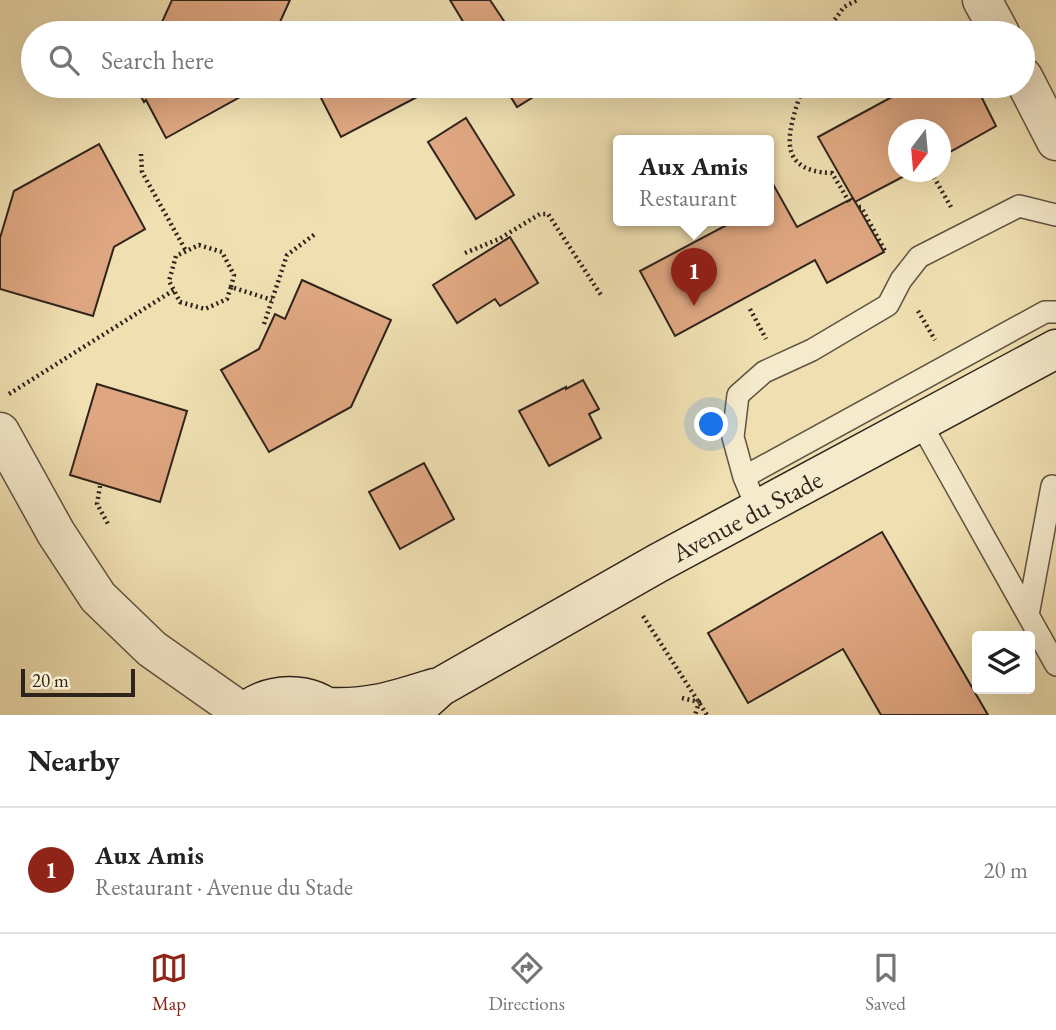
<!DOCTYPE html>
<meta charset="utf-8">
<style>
body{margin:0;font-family:"EB Garamond",serif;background:#f6f6f6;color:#222}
.controls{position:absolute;right:21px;bottom:21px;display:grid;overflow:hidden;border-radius:7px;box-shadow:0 7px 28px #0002}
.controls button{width:63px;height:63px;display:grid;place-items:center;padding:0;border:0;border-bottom:2px solid #e0e0e0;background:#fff;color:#222;font:35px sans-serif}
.compass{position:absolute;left:888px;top:119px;width:63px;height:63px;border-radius:50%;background:#fff;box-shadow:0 7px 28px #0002;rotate:196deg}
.scale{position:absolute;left:21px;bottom:18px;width:114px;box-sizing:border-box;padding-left:7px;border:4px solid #2f241c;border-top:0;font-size:19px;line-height:24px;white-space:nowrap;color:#2f241c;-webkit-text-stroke:5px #f5eacc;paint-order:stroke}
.you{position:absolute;left:712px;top:425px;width:24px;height:24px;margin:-18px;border:5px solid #fff;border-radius:50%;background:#1a73e8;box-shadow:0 0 0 10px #1a73e833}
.badge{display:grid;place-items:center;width:46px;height:46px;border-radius:50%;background:#8f2418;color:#fff;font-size:23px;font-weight:700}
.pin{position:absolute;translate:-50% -58px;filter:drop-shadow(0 2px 4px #0008)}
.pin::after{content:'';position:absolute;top:37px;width:24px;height:21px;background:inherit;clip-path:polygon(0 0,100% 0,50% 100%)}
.popup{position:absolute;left:613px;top:135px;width:161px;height:91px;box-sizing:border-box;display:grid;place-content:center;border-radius:7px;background:#fff;filter:drop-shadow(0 2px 5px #0005);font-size:23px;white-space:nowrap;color:#767676}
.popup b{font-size:26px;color:#222}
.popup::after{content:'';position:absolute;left:50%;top:100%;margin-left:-14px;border:14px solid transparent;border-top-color:#fff}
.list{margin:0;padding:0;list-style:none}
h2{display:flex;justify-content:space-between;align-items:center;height:91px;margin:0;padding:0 28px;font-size:30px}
h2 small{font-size:23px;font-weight:400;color:#767676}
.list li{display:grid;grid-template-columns:46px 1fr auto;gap:21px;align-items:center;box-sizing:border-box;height:126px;padding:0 28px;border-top:2px solid #e0e0e0}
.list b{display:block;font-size:26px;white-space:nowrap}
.list p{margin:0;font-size:23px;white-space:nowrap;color:#767676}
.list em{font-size:23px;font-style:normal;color:#767676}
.icon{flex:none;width:38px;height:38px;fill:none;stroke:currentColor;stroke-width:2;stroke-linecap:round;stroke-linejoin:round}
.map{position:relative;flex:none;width:1056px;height:715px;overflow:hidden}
.search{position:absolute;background:#fff;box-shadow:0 7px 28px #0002;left:21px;right:21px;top:21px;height:77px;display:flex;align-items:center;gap:18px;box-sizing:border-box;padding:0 24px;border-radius:38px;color:#767676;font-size:26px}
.sheet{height:217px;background:#fff}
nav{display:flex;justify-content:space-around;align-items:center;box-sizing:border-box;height:98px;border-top:2px solid #e0e0e0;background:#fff;font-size:19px;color:#767676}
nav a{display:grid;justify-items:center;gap:4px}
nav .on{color:#8f2418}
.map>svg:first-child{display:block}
.building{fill:#dfa781;stroke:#2f241c;stroke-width:2}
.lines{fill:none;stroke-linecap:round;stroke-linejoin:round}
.lane-casing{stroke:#5f5341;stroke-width:24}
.street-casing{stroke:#5f5341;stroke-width:41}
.secondary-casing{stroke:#2f241c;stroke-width:41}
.path{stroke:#2f241c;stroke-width:4.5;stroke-dasharray:2 3.5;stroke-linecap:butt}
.lane{stroke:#f5eacc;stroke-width:21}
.street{stroke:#f5eacc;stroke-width:38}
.secondary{stroke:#f5eacc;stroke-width:38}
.labels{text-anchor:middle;stroke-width:5;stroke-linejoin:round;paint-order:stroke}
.street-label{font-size:26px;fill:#2f241c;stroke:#f5eacc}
</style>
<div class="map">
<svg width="1056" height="715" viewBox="0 0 1056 715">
<rect width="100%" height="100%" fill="#efdfb1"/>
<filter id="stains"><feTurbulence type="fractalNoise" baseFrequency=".00286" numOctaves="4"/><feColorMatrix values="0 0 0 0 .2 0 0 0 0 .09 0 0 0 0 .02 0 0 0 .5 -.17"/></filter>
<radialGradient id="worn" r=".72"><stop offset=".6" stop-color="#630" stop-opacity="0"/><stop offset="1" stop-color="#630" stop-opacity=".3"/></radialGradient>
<path class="building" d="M 172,0 L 290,0 L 275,33 L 157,33 Z
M 450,0 L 490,0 L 512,33 L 470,33 Z
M 135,86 L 252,86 L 249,92 L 166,138 L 146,100 L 144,102 Z
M 340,86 L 438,86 L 341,137 L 320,96 Z
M 504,86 L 551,86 L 517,107 Z
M 912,86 L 976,86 L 996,126 L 941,157 L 941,130 L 899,130 L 899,172 L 912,172 L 855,202 L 818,137 Z
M 466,118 L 514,195 L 476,219 L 428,142 Z
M 99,144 L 145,229 L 114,247 L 93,316 L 0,289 L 0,238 L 14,191 Z
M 769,177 L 797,227 L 853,198 L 884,252 L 827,283 L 815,260 L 675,336 L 640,271 L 736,220 L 769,220 Z
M 510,237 L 538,283 L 500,306 L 495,299 L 457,323 L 433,285 Z
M 302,280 L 391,320 L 351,407 L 269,452 L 221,370 L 259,349 L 275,314 L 285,319 Z
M 583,380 L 599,409 L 589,414 L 601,438 L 549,466 L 519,411 L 566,387 L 566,389 Z
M 97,384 L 187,411 L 160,502 L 70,475 Z
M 424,463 L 454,519 L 400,549 L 369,492 Z
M 882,532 L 988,715 L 881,715 L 843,649 L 748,703 L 708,633 Z"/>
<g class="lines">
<g class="lane-casing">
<path id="lane" d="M 920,422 L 1056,665
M 744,477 L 1045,312 L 1056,312
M 758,510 L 744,477 L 733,437 L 738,395 L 764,372 L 812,350 L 888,305 L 901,280 L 919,257 L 1019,206 L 1056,215
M 1028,615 L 1052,486"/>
</g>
<g class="street-casing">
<path id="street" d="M 982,0 L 1000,33
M 1023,77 L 1056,141
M 0,432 L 56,533 L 98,597 L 152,649 L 243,713"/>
</g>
<g class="secondary-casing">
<path id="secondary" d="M 328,707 C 370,709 396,700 434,688
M 241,715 C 268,691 310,689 336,715
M 409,715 L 440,687 L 658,563 L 1056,349"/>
</g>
<path class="path" d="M 825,33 L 844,7 L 857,0
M 803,86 C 791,125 770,171 832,173 L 851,205
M 141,154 L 142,172 L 186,251
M 931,172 L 951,207
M 859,207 L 861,207 L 885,251
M 465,253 L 499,239 L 540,214 L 548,214 L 601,295
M 231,287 L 234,275 L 222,252 L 199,245 L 176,256 L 169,281 L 180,302 L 205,309 L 227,299 L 231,287 L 272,300
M 750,309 L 766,339
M 918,311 L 935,340
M 264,324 L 287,255 L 315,234
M 9,394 L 174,290
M 100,486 L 97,504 L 108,524
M 643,616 L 707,715
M 682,698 L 699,702 L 695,715"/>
<use href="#lane" class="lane"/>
<use href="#street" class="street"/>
<use href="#secondary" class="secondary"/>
</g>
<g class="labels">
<g class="street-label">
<text transform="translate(747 516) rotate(-28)" y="9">Avenue du Stade</text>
</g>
</g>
<rect width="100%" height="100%" filter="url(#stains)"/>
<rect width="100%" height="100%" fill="url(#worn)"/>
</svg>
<div class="controls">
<button><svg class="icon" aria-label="layers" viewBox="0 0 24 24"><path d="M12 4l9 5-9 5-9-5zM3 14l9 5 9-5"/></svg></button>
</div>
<svg class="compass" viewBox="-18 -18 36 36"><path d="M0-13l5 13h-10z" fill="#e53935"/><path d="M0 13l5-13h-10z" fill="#767676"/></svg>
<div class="scale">20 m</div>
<div class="you"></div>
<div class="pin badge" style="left:694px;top:306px">1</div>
<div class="popup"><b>Aux Amis</b>Restaurant</div>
<div class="search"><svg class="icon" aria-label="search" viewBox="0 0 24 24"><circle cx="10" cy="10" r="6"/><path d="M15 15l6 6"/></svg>Search here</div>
</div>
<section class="sheet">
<h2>Nearby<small></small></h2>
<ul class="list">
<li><span class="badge">1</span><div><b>Aux Amis</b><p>Restaurant · Avenue du Stade</p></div><em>20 m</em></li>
</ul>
</section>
<nav>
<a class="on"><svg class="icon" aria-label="map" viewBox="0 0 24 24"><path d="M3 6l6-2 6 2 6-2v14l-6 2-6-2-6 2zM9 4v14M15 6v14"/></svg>Map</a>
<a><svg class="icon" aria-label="directions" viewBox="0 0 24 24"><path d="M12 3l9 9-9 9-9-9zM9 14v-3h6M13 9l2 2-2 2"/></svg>Directions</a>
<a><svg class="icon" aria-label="saved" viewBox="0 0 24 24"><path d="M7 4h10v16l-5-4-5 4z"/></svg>Saved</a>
</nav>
